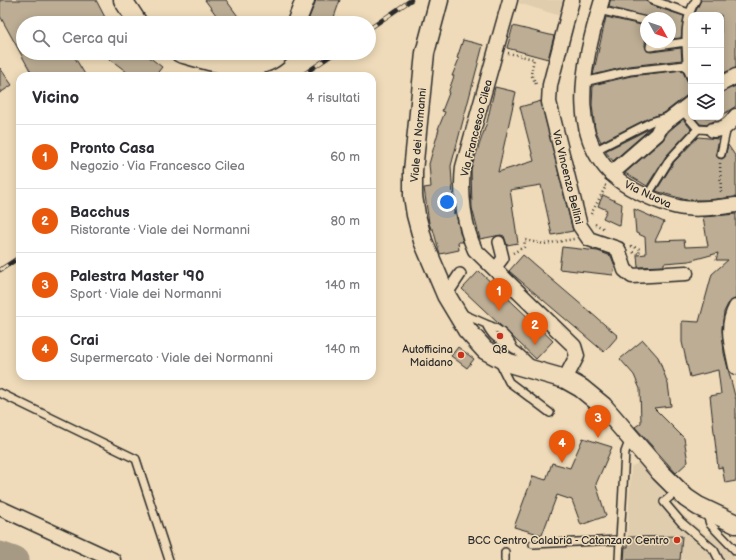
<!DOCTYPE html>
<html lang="it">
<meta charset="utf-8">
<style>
body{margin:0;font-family:"Balsamiq Sans",sans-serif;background:#f2f2f3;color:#2b2b33}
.controls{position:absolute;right:12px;top:12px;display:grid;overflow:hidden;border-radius:8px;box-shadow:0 2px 10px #0003}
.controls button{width:36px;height:36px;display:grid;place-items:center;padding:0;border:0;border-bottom:1px solid #e1e1e2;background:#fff;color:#2b2b33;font:20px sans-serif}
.compass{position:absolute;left:640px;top:12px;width:36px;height:36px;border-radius:50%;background:#fff;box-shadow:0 2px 10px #0003;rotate:130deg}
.you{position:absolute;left:447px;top:202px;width:14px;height:14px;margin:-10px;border:3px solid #fff;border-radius:50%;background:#1a73e8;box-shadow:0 0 0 6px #1a73e833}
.badge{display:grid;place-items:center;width:26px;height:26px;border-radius:50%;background:#ea580c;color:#fff;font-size:13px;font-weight:700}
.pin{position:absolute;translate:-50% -33px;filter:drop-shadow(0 1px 2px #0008)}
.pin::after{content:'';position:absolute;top:21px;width:14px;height:12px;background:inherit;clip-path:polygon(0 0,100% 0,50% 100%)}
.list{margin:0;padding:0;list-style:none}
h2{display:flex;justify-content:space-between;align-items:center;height:52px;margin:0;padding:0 16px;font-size:17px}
h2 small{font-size:13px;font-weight:400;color:#7c7c81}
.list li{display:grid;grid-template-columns:26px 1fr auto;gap:12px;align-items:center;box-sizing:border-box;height:64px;padding:0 16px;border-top:1px solid #e1e1e2}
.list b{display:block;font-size:15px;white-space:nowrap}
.list p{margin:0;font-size:13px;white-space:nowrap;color:#7c7c81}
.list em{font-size:13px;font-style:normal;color:#7c7c81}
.icon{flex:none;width:22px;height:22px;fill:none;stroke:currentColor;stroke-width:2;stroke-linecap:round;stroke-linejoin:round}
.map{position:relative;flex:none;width:736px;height:560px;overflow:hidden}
.search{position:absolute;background:#fff;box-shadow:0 2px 10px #0003;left:16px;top:16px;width:360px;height:44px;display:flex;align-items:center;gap:10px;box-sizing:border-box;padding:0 14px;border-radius:22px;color:#7c7c81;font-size:15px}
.panel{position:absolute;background:#fff;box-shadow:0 2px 10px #0003;left:16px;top:72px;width:360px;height:308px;border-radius:12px}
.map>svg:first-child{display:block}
.built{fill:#e0cdae}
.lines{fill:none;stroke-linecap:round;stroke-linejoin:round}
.river{stroke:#a79a84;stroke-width:25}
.building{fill:#bcad94;stroke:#2b2b2b}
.service-casing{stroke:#2b2b2b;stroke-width:10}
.pedestrian-casing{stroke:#2b2b2b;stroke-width:14}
.minor-casing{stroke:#2b2b2b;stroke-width:17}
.tertiary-casing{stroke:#2b2b2b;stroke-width:21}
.path{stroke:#2b2b2b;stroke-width:2.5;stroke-dasharray:1 3;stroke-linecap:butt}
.service{stroke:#efdbb9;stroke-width:7}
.pedestrian{stroke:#efdbb9;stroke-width:11}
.minor{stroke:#efdbb9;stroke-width:14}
.tertiary{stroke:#efdbb9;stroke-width:18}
.rail-casing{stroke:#2b2b2b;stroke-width:4.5}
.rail{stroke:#efdbb9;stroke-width:3;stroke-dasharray:9;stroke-linecap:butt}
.poi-dot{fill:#c8321e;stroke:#efdbb9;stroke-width:1.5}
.labels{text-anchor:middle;stroke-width:3;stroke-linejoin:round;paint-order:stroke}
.street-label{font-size:11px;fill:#2b2b2b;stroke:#efdbb9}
.poi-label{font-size:11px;fill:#2b2b2b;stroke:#efdbb9;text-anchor:end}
</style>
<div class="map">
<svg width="736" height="560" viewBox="0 0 736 560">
<rect width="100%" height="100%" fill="#efdbb9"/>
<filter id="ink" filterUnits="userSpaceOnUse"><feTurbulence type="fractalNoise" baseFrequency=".025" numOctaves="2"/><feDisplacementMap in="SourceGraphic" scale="8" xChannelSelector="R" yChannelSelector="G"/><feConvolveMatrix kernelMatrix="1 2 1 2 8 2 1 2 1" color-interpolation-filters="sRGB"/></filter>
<g filter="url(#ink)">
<path class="built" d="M 519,0 L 565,0 L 560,16 L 519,3 Z
M 640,462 L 682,514 L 707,536 L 712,533 L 733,553 L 735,560 L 626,560 L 631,467 Z"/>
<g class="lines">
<path class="river" d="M 0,554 L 17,560"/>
</g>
<path class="building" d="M 0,0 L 96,0 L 108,23 L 23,23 L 23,53 L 72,53 L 86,76 L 33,76 L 0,16 Z
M 205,0 L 226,0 L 243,23 L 222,23 Z
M 316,0 L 340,0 L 332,23 L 307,23 Z
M 610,0 L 647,0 L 650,5 L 684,16 L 681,38 L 670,39 L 670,18 L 650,18 L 609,7 Z
M 701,0 L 736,0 L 736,68 L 721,74 L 721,15 L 694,15 Z
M 606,17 L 646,26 L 645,46 L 647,51 L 651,52 L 681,48 L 682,60 L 629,66 L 593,75 Z
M 513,26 L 554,36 L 548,59 L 507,48 Z
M 463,40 L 483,45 L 451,166 L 454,214 L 455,211 L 463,242 L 458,242 L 459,250 L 440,254 L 433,229 L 431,229 L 429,223 L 424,188 L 431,187 L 429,164 L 439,129 L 438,129 L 445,112 L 442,111 L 449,93 L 448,93 L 454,76 L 452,76 L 459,59 L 457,58 Z
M 102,53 L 144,53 L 162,67 L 155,76 L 132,76 Z
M 0,68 L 12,85 L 0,93 Z
M 682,70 L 687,80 L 691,83 L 691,95 L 686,96 L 664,113 L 649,118 L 601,142 L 595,129 L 592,105 L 593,85 L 631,76 Z
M 736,86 L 736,106 L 721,116 L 721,92 Z
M 495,87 L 516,92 L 498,172 L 534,161 L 520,107 L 541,101 L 573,231 L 552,235 L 541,185 L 510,190 L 518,243 L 507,245 L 504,236 L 501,235 L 480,239 L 472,208 L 471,169 L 487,122 Z
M 694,117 L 721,117 L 707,125 L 700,124 Z
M 683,119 L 691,129 L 666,156 L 647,186 L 625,173 L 663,140 L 668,132 Z
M 651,128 L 613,161 L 605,151 Z
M 698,137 L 719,139 L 716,153 L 718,158 L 722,159 L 725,157 L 728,145 L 736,157 L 736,197 L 707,200 L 686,200 L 656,191 L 674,162 Z
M 603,195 L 622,204 L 620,226 L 603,218 L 607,210 L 598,206 Z
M 634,209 L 664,222 L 655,241 L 684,240 L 685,247 L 708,246 L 703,217 L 736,214 L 736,299 L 728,304 L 724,312 L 722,329 L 724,353 L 736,400 L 736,481 L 725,483 L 722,467 L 718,468 L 710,396 L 721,394 L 718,370 L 690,377 L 682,342 L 682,321 L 699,322 L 712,274 L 728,260 L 716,260 L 718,253 L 689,261 L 664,263 L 664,266 L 638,267 L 637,255 L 646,254 L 645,237 L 636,233 Z
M 562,247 L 598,251 L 611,256 L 615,266 L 613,275 L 559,269 Z
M 523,255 L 618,336 L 604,352 L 509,271 Z
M 479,271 L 553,341 L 536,359 L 462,289 Z
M 643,340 L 658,357 L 668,384 L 671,406 L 654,408 L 684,438 L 688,462 L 676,473 L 635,427 L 641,423 L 640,389 L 634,375 L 620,359 Z
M 458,347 L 474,359 L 467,368 L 451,356 Z
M 583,438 L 612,447 L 596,484 L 606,516 L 581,525 L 572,500 L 557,495 L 542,535 L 514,527 L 533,476 L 546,480 L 552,463 L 570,468 Z
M 682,536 L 680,560 L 624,560 L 625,547 L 628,547 L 628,537 Z"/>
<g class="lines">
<g class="service-casing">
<path id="service" d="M 652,0 L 689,13
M 599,10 L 646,21
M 651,42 L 650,47 L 686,42
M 691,78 L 686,66 L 687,64 C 686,41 683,20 696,0
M 584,82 L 630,71 L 686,65
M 682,110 L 698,129 L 713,130
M 594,151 L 651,122 L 664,118
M 721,154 L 727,127
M 647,196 L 670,159 L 698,129
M 461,313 L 486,324 C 494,341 501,340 514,349 C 521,353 526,359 531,364
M 486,324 C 500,328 508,336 514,349
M 499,362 L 509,382 L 550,413
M 0,393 L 136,459 L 169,560
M 678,490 L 664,502 L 681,522 L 714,550 L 719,560
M 706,512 L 710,524 L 736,551
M 620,540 L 625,452 L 630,439
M 533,544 L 620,540 L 619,560
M 505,560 L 505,552"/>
</g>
<g class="pedestrian-casing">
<path id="pedestrian" d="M 494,270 L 503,258 L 499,242
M 446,295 L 460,274"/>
</g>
<g class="minor-casing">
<path id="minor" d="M 510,0 L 463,167 C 460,193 464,227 475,250 L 574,346 L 577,356 L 565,379
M 572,0 L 550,85 L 549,102 L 580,226 L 589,239 L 618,249 L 625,270 L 632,276 L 686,273
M 602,0 C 582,65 561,153 636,191 C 677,212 692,211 736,205
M 721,84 L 736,76
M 713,130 C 724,130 729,125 736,116
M 611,174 L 657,134 L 661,126 L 691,103
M 736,307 C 725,327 732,346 736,367
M 0,508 L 113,560"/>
</g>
<g class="tertiary-casing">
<path id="tertiary" d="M 123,0 L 138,23
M 439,0 L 425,53 L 413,171 L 413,196 L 416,215 L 423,241 L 446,295 L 467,330 L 485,350 L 509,363 L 565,379 L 581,388 L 603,406 L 660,472 L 686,498 L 698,506 L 736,524
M 296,23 L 305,0
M 180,53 C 208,61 257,78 280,53"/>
</g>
<path class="path" d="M 508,53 L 534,59 L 531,74 L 537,86
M 720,163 L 721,194
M 591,214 L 606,186 L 604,185
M 595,224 L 605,229
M 631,246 L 640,249 L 639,254 L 632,252
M 513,253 L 524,247 L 525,240 L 544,244 L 574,239"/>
<use href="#service" class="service"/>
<use href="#pedestrian" class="pedestrian"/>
<use href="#minor" class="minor"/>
<use href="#tertiary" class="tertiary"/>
<g class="rail-casing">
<path id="rail" d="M 369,29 L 411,0
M 301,76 L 335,53
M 0,270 L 20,257"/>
</g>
<use href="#rail" class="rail"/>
</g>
</g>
<g class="poi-dot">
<circle cx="500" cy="336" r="4"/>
<circle cx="461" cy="355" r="4"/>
<circle cx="677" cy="540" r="4"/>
</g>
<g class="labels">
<g class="street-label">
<text transform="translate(476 128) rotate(-76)" y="4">Via Francesco Cilea</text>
<text transform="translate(418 135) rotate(-85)" y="4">Viale dei Normanni</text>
<text transform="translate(568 177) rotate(76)" y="4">Via Vincenzo Bellini</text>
<text transform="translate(648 194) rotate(25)" y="4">Via Nuova</text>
</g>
<g class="poi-label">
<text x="453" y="353">Autofficina<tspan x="453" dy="13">Maidano</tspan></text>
<text x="500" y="353" text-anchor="middle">Q8</text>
<text x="669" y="544">BCC Centro Calabria - Catanzaro Centro</text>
</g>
</g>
</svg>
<div class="controls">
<button>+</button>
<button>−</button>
<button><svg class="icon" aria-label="layers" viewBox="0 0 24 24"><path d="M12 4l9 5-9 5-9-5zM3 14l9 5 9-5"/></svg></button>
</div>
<svg class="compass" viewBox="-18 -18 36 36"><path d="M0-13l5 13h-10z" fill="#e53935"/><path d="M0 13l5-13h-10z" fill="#7c7c81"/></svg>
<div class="you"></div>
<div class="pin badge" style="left:499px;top:311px">1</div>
<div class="pin badge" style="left:535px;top:345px">2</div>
<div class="pin badge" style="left:598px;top:438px">3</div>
<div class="pin badge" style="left:562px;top:463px">4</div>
<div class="search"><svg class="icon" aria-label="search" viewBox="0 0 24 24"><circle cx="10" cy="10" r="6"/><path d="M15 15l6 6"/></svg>Cerca qui</div>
<section class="panel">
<h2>Vicino<small>4 risultati</small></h2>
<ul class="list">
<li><span class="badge">1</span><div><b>Pronto Casa</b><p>Negozio · Via Francesco Cilea</p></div><em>60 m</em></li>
<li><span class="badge">2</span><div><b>Bacchus</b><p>Ristorante · Viale dei Normanni</p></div><em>80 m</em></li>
<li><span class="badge">3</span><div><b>Palestra Master '90</b><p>Sport · Viale dei Normanni</p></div><em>140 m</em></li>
<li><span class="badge">4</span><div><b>Crai</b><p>Supermercato · Viale dei Normanni</p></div><em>140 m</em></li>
</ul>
</section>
</div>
